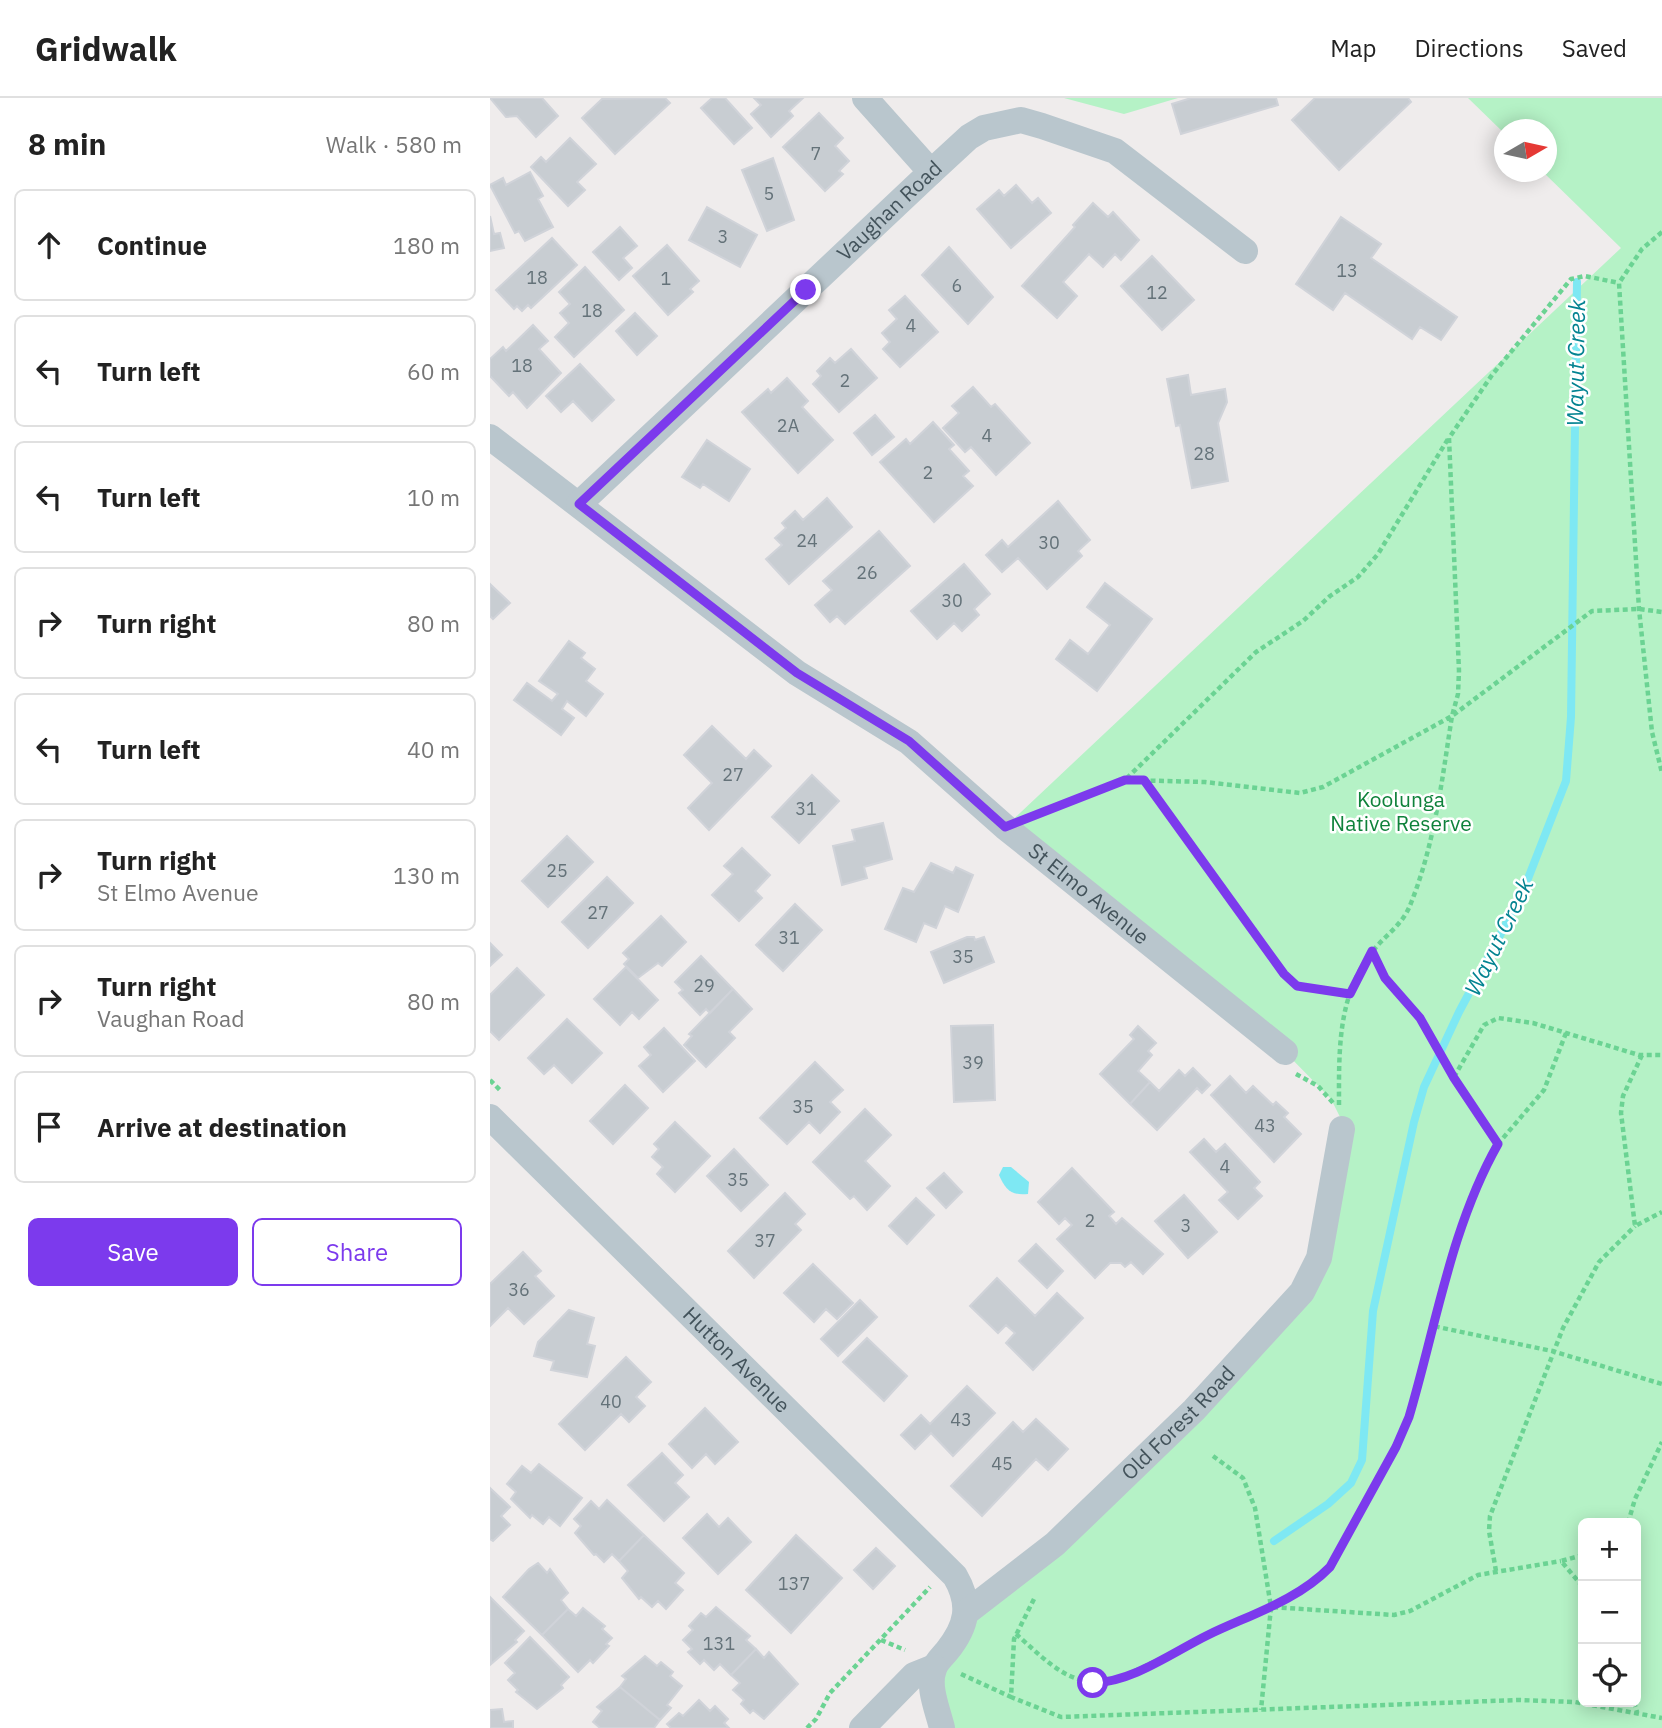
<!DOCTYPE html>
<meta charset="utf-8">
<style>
body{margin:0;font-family:"IBM Plex Sans",sans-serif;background:#f6f6f6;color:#222}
.controls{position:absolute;right:21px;bottom:21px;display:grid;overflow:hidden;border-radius:10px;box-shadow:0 4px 18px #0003}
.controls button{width:63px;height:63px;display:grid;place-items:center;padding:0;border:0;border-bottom:2px solid #e0e0e0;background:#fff;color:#222;font:35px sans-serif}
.compass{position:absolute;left:1004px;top:21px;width:63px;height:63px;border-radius:50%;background:#fff;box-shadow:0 4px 18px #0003;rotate:81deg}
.stop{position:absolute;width:21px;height:21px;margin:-16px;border:5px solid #7c3aed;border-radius:50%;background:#fff}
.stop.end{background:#7c3aed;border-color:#fff;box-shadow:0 2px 7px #0008}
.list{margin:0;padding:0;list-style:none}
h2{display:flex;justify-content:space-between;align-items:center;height:91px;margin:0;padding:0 28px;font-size:30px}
h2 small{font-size:23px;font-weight:400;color:#767676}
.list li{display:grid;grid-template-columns:46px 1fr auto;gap:21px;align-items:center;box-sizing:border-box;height:112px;margin:0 14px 14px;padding:0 14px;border:2px solid #e0e0e0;border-radius:10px}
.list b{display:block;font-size:26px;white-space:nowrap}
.list p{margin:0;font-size:23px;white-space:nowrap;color:#767676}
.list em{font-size:23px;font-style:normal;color:#767676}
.actions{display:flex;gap:14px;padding:21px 28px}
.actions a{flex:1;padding:16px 0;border:2px solid #7c3aed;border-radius:10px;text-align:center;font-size:24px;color:#7c3aed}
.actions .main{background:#7c3aed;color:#fff}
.icon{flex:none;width:38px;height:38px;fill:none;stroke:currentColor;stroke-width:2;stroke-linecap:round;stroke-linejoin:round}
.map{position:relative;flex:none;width:1172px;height:1630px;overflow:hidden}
header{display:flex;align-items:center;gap:42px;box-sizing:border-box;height:98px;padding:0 35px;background:#fff;border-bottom:2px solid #e0e0e0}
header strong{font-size:33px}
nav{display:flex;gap:38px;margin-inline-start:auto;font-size:24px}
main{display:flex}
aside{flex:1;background:#fff}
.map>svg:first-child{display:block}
.green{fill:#b5f2c6;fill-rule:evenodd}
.water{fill:#7ee8f3}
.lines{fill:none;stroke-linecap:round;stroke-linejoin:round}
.stream{stroke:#7ee8f3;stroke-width:8}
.building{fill:#c8cdd2;stroke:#d0d3d9;stroke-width:2}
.path{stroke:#6bd393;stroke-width:4.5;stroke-dasharray:5 3.5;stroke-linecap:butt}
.minor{stroke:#b9c6cd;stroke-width:26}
.route{stroke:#7c3aed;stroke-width:9}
.labels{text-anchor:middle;stroke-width:5;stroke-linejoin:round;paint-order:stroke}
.number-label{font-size:18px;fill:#647279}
.street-label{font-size:21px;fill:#43535b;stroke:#fff}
.park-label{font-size:21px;fill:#0f823b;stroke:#fff}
.water-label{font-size:23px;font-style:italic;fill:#038391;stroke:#fff}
</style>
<header>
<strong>Gridwalk</strong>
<nav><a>Map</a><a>Directions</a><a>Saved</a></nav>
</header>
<main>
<aside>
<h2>8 min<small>Walk · 580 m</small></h2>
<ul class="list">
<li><svg class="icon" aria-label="ahead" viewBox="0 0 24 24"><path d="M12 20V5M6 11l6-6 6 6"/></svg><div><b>Continue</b></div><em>180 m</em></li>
<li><svg class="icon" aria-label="left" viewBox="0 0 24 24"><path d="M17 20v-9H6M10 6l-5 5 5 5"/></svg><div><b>Turn left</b></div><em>60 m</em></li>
<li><svg class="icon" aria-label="left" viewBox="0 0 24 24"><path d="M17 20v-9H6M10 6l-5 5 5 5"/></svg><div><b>Turn left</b></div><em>10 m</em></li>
<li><svg class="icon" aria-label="right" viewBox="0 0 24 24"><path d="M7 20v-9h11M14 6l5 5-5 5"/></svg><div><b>Turn right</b></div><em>80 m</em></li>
<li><svg class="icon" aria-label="left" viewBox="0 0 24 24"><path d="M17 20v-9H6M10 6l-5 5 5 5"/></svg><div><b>Turn left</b></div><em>40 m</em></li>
<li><svg class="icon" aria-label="right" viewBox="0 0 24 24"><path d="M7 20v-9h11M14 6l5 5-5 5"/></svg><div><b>Turn right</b><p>St Elmo Avenue</p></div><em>130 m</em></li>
<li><svg class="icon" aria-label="right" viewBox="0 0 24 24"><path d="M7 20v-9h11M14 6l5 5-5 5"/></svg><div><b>Turn right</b><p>Vaughan Road</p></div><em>80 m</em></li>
<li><svg class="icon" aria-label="arrive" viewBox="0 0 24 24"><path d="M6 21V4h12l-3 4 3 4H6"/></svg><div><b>Arrive at destination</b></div></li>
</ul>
<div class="actions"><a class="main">Save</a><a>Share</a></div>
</aside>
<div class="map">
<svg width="1172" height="1630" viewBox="0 0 1172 1630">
<rect width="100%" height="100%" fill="#efecec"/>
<path class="green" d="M 574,0 L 688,0 L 634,16 Z
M 978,0 L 1172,0 L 1172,1630 L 452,1630 L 443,1593 L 469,1537 L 812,1194 L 851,1021 L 841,1001 L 795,954 L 515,729 L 1131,150 L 1053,74 L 1056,74 L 1056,32 L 1014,32 L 1014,35 ZM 1093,1425 L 1146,1425 L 1146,1604 L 1093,1604 Z"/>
<path class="water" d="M 513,1069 L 521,1069 L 539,1084 L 538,1096 C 521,1098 515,1091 509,1077 Z"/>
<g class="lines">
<path class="stream" d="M 784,1443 L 838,1406 L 861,1385 L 872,1362 L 883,1213 L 924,1024 L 934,989 L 969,914 L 1032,796 L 1076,683 L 1081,619 L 1087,184"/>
</g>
<path class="building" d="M 0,0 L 52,0 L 68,18 L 46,39 L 27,18 L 16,19 Z
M 175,0 L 180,5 L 125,56 L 92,20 L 112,1 Z
M 222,0 L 235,0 L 262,30 L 244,46 L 211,10 Z
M 264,0 L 313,0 L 299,13 L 303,18 L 281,39 L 261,16 L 271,7 Z
M 701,0 L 786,0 L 788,7 L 691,36 L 682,6 Z
M 825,0 L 918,0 L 921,4 L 849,72 L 802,22 Z
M 329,15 L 353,40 L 345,48 L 359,63 L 349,73 L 353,76 L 335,93 L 293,49 Z
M 80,40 L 106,66 L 87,84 L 95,92 L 78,108 L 41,69 L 51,59 L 56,64 Z
M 283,60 L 304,122 L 277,133 L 252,72 Z
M 40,74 L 53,98 L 48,101 L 63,129 L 35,143 L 29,133 L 25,135 L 0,87 L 13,80 L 16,87 Z
M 526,87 L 542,105 L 548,100 L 561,115 L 521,150 L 487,111 L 509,92 L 514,98 Z
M 603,105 L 618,119 L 623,114 L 649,142 L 631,162 L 625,156 L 613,169 L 599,156 L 573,184 L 587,198 L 567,220 L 532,188 L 585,129 L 583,127 Z
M 217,109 L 267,137 L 250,169 L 199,142 Z
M 0,118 L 4,136 L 10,135 L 14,150 L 0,153 Z
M 851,119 L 891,146 L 881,160 L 967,219 L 951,242 L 930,229 L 922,241 L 855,195 L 843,212 L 806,186 Z
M 130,129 L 147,148 L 133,160 L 142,170 L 129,182 L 103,154 Z
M 62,140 L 87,167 L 41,210 L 38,207 L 32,213 L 27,208 L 24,211 L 6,192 Z
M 177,147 L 209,183 L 200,191 L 203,194 L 178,217 L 143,178 Z
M 459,149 L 503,199 L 478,226 L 432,177 Z
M 662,158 L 704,202 L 672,232 L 631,188 Z
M 95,169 L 134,212 L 84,259 L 65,239 L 79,225 L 70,215 L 80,206 L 69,194 Z
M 415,198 L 448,234 L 410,269 L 393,251 L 400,244 L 392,235 L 407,221 L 399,212 Z
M 145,215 L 167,238 L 147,257 L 126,233 Z
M 43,227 L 58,243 L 49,251 L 71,275 L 37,310 L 23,294 L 19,298 L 0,278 L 0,261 L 13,249 L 16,253 Z
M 361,251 L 387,280 L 349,314 L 323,286 L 331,278 L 327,273 L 340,260 L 345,265 Z
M 90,266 L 124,302 L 102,323 L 83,303 L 71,314 L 56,298 Z
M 698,277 L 701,297 L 735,291 L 737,304 L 728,325 L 738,383 L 702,390 L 690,327 L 686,328 L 677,281 Z
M 297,280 L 318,303 L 312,309 L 343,342 L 308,375 L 252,314 L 278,291 L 281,295 Z
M 483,289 L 501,309 L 505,306 L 540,345 L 506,377 L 481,349 L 475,354 L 453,330 L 469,315 L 462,308 Z
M 385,317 L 404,339 L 382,357 L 364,335 Z
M 443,324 L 464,347 L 459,351 L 479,373 L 473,378 L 483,388 L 444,424 L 390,364 L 416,341 L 420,346 Z
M 217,342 L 260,371 L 239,403 L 213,386 L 210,390 L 192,379 Z
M 337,400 L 362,429 L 299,486 L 276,461 L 292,447 L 285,440 L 296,430 L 292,425 L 305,413 L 313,422 Z
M 568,403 L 600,442 L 588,453 L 592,458 L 557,491 L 528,460 L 512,474 L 496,457 L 512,442 L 518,449 Z
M 389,433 L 420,468 L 355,526 L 347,518 L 340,524 L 325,507 L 342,492 L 333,483 Z
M 474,466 L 500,496 L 484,511 L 489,517 L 472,533 L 464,525 L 447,541 L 421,513 Z
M 615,485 L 662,521 L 607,593 L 566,561 L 580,542 L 598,556 L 620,527 L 597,509 Z
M 0,486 L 20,505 L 3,521 L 0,518 Z
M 79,543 L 95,555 L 91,560 L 105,571 L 96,583 L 113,596 L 96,618 L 77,603 L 72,611 L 84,620 L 71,637 L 24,602 L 37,585 L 62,603 L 68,596 L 49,583 Z
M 222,628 L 256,661 L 264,652 L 281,668 L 219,732 L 198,710 L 222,685 L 194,657 Z
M 322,677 L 349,703 L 309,745 L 282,719 Z
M 393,725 L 402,761 L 374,769 L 377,780 L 352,787 L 343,748 L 365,743 L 362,732 Z
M 77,738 L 103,764 L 58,809 L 32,783 Z
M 252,750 L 280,777 L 265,793 L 272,800 L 249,823 L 222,797 L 243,776 L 234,768 Z
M 441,765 L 463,775 L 466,769 L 483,777 L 468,814 L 455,808 L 446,830 L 434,825 L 426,844 L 395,831 L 413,790 L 424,794 Z
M 117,779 L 143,805 L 98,850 L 72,824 Z
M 305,806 L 332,832 L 293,873 L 266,847 Z
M 171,818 L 196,844 L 172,868 L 168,865 L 148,880 L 134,866 L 139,861 L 133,855 Z
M 477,839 L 484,839 L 485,842 L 494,839 L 504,864 L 454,885 L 441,854 Z
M 0,845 L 12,857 L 0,868 Z
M 211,858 L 243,891 L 220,915 L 216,911 L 210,917 L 189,895 L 193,892 L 185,884 Z
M 136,869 L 168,902 L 149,921 L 142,914 L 130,927 L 104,901 Z
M 27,870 L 54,897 L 9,942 L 0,933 L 0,897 Z
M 243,891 L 262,911 L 239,934 L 245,940 L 216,969 L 194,947 L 202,938 L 199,936 Z
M 77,921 L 112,955 L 82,985 L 64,967 L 54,976 L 38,960 Z
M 503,927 L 505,1002 L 464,1004 L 461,928 Z
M 648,928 L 666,945 L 658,953 L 662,957 L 648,973 L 660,984 L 640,1006 L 610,976 L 644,941 L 640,937 Z
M 174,930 L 205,963 L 173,994 L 149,968 L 161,957 L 154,949 Z
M 325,964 L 353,992 L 340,1004 L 350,1014 L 330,1035 L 319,1024 L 297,1046 L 270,1020 Z
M 703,970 L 720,987 L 712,995 L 707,990 L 667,1032 L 640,1006 L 660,984 L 669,993 L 689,972 L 695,978 Z
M 740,978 L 756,995 L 763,988 L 783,1007 L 786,1004 L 798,1015 L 794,1019 L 811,1036 L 784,1064 L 721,997 Z
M 135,987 L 158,1010 L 123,1046 L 100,1023 Z
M 375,1011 L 401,1037 L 375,1063 L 400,1088 L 377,1112 L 364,1098 L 360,1101 L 323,1064 Z
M 185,1024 L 220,1058 L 185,1094 L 167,1076 L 173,1069 L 162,1059 L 169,1051 L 164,1046 Z
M 714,1041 L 726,1054 L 735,1046 L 770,1084 L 764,1090 L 772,1098 L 748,1121 L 729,1102 L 738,1094 L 700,1054 Z
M 244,1051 L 278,1087 L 251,1113 L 217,1078 Z
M 582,1070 L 624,1114 L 619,1118 L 626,1126 L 632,1120 L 673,1156 L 653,1176 L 641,1164 L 635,1169 L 631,1165 L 620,1165 L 605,1180 L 567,1141 L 582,1127 L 575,1120 L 569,1126 L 548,1104 Z
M 454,1075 L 472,1094 L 456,1110 L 437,1090 Z
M 295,1095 L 315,1116 L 305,1126 L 311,1132 L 264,1180 L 238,1153 Z
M 694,1097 L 727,1134 L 698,1160 L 665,1123 Z
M 426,1100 L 444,1117 L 417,1146 L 399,1128 Z
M 546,1146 L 573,1173 L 557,1190 L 529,1163 Z
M 33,1154 L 51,1173 L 45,1178 L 64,1198 L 34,1226 L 18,1210 L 0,1228 L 0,1186 Z
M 323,1166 L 363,1205 L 347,1221 L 336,1211 L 324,1224 L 294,1195 Z
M 507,1180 L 545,1218 L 567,1195 L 593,1220 L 543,1272 L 516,1245 L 525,1235 L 516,1227 L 508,1235 L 480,1208 Z
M 370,1202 L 387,1219 L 348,1258 L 331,1241 Z
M 79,1212 L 104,1220 L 97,1246 L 105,1248 L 97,1279 L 61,1272 L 64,1263 L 44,1258 L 48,1244 Z
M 377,1240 L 417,1278 L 394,1303 L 353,1264 Z
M 136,1259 L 161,1284 L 146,1299 L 155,1308 L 139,1324 L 131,1316 L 95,1352 L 69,1326 Z
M 477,1288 L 505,1315 L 463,1358 L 441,1335 L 425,1351 L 411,1337 L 431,1317 L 440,1326 Z
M 215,1310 L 248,1344 L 225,1366 L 216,1356 L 202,1370 L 179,1346 Z
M 546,1321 L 578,1351 L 558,1372 L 546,1361 L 492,1418 L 461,1388 L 523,1324 L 533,1334 Z
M 172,1355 L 193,1377 L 185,1385 L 199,1399 L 174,1423 L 138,1387 Z
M 49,1366 L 92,1400 L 70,1428 L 59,1419 L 53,1426 L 42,1417 L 40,1420 L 21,1401 L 26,1394 L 17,1386 L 32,1368 L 41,1375 Z
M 0,1390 L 20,1409 L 11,1418 L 20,1427 L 3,1443 L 0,1441 Z
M 117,1402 L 154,1437 L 129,1463 L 122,1456 L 114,1464 L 106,1456 L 104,1457 L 85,1435 L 91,1428 L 84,1421 L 101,1403 L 109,1411 Z
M 217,1416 L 229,1429 L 238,1420 L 261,1444 L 228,1476 L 193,1440 Z
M 154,1437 L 194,1475 L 185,1485 L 193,1492 L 176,1511 L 168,1503 L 162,1509 L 151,1499 L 149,1501 L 132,1480 L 138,1473 L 129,1463 Z
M 306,1437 L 352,1480 L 301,1535 L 256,1492 Z
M 386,1450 L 405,1468 L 383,1491 L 364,1472 Z
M 48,1465 L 57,1475 L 60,1471 L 78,1495 L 71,1502 L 78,1511 L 52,1537 L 13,1499 L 39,1471 Z
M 0,1499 L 34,1533 L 25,1542 L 27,1544 L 1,1566 Z
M 226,1509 L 260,1538 L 256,1542 L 266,1551 L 241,1577 L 230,1566 L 224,1572 L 214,1562 L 210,1566 L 198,1554 L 202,1551 L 193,1542 L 203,1532 L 199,1528 L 211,1515 L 216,1519 Z
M 93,1510 L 115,1528 L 112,1531 L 122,1540 L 116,1546 L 119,1548 L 103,1565 L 100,1562 L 88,1574 L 52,1537 L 78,1511 L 86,1518 Z
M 40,1539 L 79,1579 L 71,1587 L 73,1590 L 47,1611 L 26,1594 L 28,1592 L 18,1582 L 25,1575 L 15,1565 Z
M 266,1551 L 274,1560 L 279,1554 L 308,1586 L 274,1621 L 263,1612 L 260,1615 L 251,1606 L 254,1602 L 243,1592 L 250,1585 L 241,1577 Z
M 155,1558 L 167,1568 L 171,1564 L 183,1574 L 180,1578 L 192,1588 L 177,1607 L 181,1610 L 170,1622 L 130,1589 L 136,1581 L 132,1578 Z
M 130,1589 L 170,1622 L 164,1630 L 110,1630 L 103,1624 L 112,1613 L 107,1609 Z
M 209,1602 L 220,1613 L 225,1608 L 238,1621 L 234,1625 L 239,1630 L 181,1630 L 177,1626 L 189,1615 L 193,1618 Z
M 12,1611 L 14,1624 L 23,1623 L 23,1630 L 0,1630 L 0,1612 Z"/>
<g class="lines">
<path class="path" d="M 1172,134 L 1152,151 L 1129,185 L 1149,511 L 1162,634 L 1172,675
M 635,682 L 715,684 L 810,695 L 833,689 L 962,618 L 968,596 L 969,573 L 959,340 L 1002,277 L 1081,181 L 1095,178 L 1129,185
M 655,683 L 801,883 L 814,890 L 860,896
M 542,718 L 635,682 L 766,554 L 813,523 L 840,498 L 868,479 L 888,456 L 958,341
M 883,854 L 895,880 L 930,921 L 964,980 L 1008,1046 L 1054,992 L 1076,935
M 1152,957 L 1133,998 L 1131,1015 L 1145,1128 L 1172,1114
M 806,976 L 828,988 L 845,1007
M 964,979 L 994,927 L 1008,920 L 1043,925 L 1149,957 L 1172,957
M 0,982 L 12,994
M 849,1007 C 849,955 847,898 882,854 C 895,837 913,827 921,805 C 945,745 952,681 962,618 L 1102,513 L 1149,511 L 1172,514
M 1008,1046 C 976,1103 961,1165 943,1228 L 1062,1253 L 1172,1286
M 723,1358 L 753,1380 L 765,1410 L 781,1509 L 771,1612
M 1138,1425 L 1145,1401 L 1172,1344
M 1093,1457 L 1071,1463 L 1093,1489
M 1006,1473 L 999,1433 L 1000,1418 L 1073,1230 L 1109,1164 L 1145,1128
M 544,1501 L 524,1541 L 521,1599 L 571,1619 L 1029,1602 L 1085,1604 L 1172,1620
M 781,1509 L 827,1483 L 840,1469 L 906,1349 L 919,1319 L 943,1228
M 526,1536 C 558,1564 586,1597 632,1579 L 781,1509 L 904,1517 L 920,1513 L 988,1477 L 1071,1463
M 391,1542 L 415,1552
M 471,1576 L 521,1599
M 1144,1604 L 1147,1614
M 317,1630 L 326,1621 L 340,1595 L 440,1489"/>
<g class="minor">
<path d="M 375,0 L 441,74"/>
<path id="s1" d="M 0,339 L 307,575 L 419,644 L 515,729 L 795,954"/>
<path id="s2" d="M 89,406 L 441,74 L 479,39 L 494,30 L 531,22 L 552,28 L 625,53 L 755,153"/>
<path id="s3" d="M 0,1019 L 465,1478 C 482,1507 477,1528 457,1553 C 453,1558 446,1564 444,1571 C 437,1588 448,1613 452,1630"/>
<path id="s4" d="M 477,1514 L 565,1446 L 704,1312 L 812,1194 L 829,1160 L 852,1031"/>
<path d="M 372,1630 L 424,1577 L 444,1569"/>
</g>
</g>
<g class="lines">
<path class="route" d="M 316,192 L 89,406 L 307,575 L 419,643 L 515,729 L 635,682 L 654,682 L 794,876 L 807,888 L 860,896 L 882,853 L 895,880 L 930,920 L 964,980 L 1008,1046 C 961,1129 946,1228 919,1319 L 906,1349 L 840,1469 C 807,1503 759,1517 718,1537 C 683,1554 643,1584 603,1585"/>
</g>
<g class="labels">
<g class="number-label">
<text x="326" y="62">7</text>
<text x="279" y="102">5</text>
<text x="233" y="145">3</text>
<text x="857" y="179">13</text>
<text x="47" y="186">18</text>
<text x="176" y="187">1</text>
<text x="467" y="194">6</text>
<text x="667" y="201">12</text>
<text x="102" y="219">18</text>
<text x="421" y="234">4</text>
<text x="32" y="274">18</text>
<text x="355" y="289">2</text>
<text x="298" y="334">2A</text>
<text x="497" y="344">4</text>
<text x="714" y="362">28</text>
<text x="438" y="381">2</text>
<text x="317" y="449">24</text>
<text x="559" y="451">30</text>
<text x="377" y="481">26</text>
<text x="462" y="509">30</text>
<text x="243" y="683">27</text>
<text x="316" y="717">31</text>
<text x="67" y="779">25</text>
<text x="108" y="821">27</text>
<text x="299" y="846">31</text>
<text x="473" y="865">35</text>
<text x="214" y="894">29</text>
<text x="483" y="971">39</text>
<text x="313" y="1015">35</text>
<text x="775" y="1034">43</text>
<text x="735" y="1075">4</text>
<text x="248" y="1088">35</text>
<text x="600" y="1129">2</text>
<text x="696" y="1134">3</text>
<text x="275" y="1149">37</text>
<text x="29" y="1198">36</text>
<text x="121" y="1310">40</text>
<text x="471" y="1328">43</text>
<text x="512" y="1372">45</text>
<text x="304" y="1492">137</text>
<text x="229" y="1552">131</text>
</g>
<g class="street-label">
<text dy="7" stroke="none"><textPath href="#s2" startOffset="427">Vaughan Road</textPath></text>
<text dy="7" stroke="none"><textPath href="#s1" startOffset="754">St Elmo Avenue</textPath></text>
<text dy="7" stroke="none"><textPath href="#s3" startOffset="346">Hutton Avenue</textPath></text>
<text dy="7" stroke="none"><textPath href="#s4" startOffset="284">Old Forest Road</textPath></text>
</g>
<g class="park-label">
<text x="911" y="709">Koolunga<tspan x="911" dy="24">Native Reserve</tspan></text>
</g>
<g class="water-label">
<text transform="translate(1086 265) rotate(-89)" y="8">Wayut Creek</text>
<text transform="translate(1009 839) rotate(-64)" y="8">Wayut Creek</text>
</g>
</g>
</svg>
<div class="controls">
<button>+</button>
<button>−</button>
<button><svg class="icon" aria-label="locate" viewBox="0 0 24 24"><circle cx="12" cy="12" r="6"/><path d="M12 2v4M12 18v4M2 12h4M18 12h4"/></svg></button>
</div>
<svg class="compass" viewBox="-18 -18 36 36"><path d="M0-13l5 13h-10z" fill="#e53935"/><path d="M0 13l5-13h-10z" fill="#767676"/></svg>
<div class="stop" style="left:603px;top:1585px"></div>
<div class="stop end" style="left:316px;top:192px"></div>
</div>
</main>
